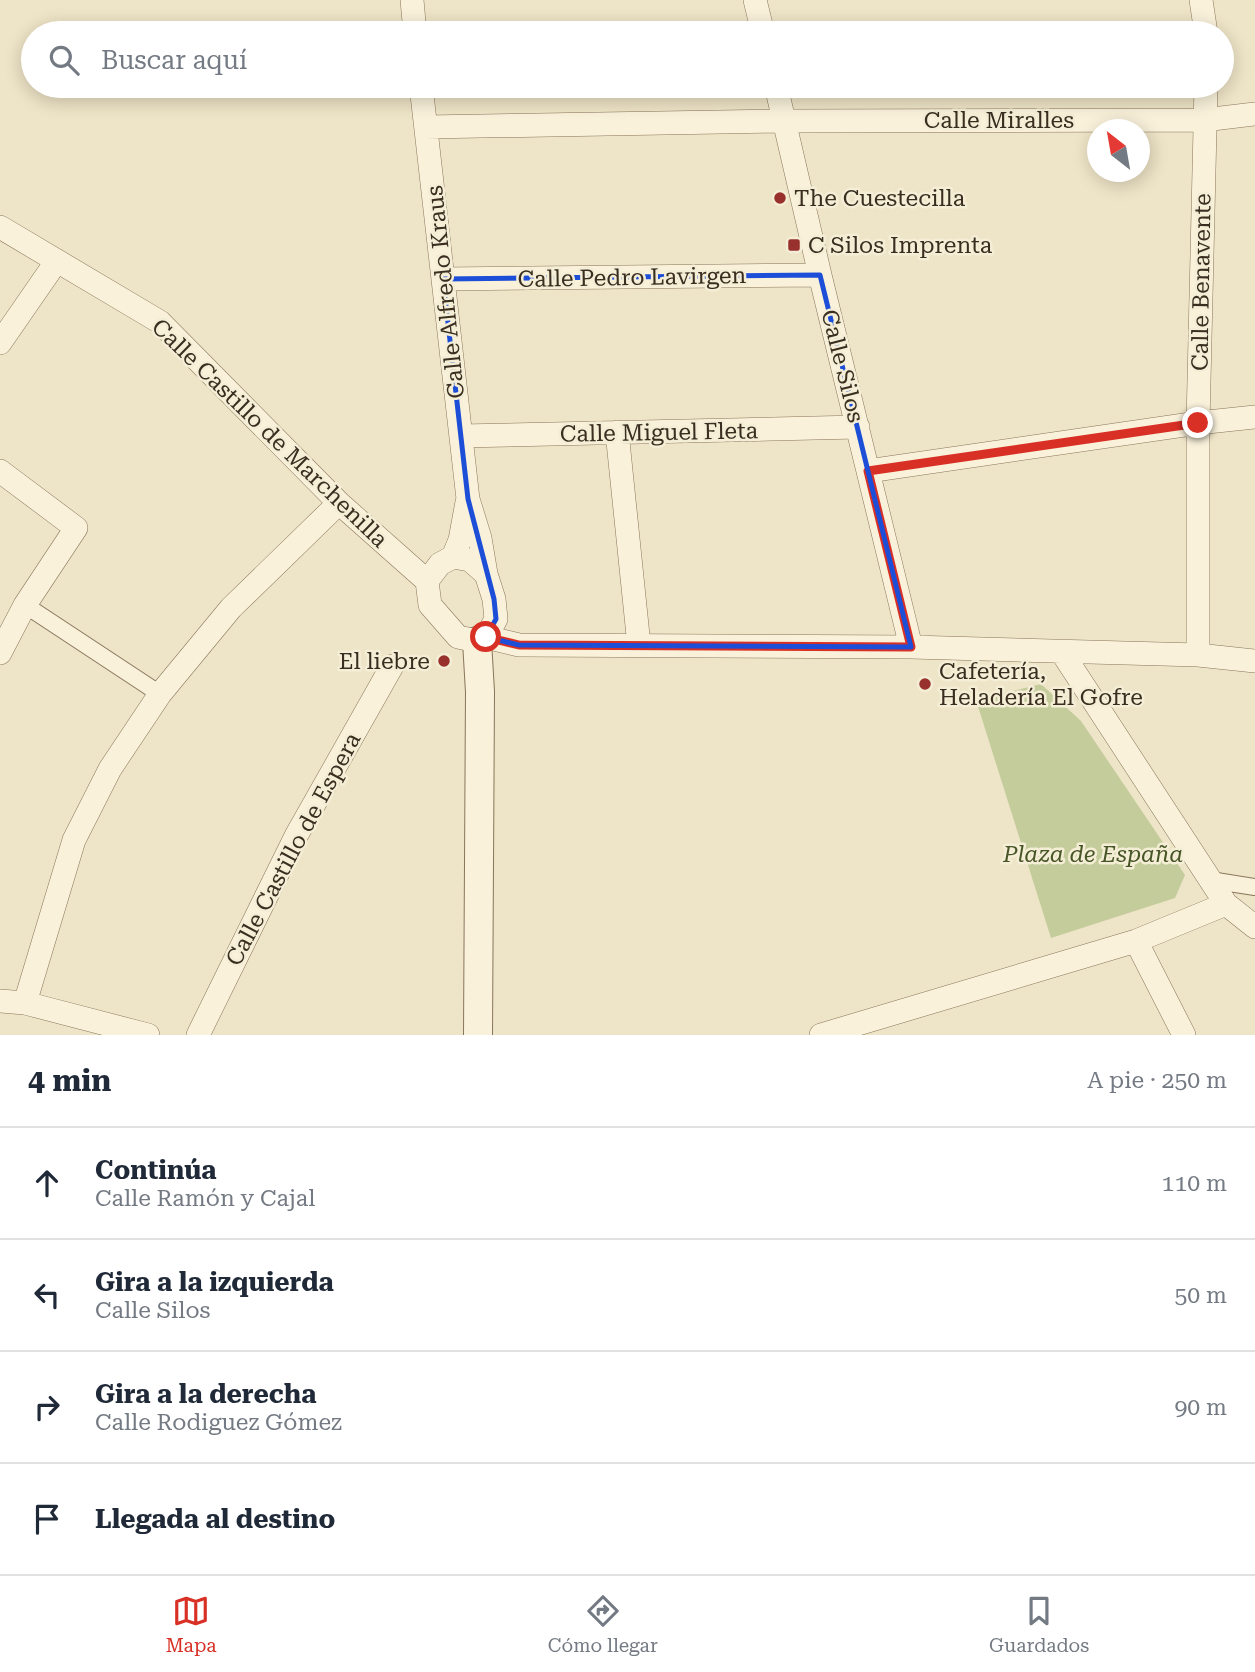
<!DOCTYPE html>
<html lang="es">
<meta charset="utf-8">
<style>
body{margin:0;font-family:"Roboto Serif",serif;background:#f2f2f3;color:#1f2937}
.compass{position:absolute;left:1087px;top:119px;width:63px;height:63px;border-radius:50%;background:#fff;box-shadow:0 4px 18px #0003;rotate:329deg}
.stop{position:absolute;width:21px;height:21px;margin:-16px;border:5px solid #d93025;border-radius:50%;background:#fff}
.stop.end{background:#d93025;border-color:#fff;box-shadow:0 2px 7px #0008}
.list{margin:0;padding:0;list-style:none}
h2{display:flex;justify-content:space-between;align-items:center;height:91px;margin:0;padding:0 28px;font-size:30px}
h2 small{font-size:23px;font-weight:400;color:#747a83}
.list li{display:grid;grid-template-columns:46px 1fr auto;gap:21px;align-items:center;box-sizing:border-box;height:112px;padding:0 28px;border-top:2px solid #e0e1e3}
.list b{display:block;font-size:26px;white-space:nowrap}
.list p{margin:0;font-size:23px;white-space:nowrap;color:#747a83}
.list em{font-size:23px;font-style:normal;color:#747a83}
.icon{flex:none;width:38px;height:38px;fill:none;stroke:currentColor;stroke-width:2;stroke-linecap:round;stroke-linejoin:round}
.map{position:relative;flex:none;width:1255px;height:1035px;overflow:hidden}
.search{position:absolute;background:#fff;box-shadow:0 4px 18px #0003;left:21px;right:21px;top:21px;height:77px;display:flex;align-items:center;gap:18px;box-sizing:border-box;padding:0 24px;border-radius:38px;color:#747a83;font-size:26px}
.sheet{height:539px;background:#fff}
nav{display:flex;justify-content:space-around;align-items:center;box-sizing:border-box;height:98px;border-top:2px solid #e0e1e3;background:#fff;font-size:19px;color:#747a83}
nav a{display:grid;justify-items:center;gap:4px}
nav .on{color:#d93025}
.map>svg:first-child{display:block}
.green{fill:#c4cc9b}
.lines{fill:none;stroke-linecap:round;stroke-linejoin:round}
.pedestrian-casing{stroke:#89765c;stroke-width:18}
.minor-casing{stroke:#89765c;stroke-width:24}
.tertiary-casing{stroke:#89765c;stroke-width:30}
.pedestrian{stroke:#f9f1da;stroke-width:16}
.minor{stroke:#f9f1da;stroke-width:23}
.tertiary{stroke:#f9f1da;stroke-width:28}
.route{stroke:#d93025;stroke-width:9}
.marked{fill:none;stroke:#1d4ed8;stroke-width:5;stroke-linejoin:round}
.poi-dot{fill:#98302d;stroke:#f5eed6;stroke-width:2.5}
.labels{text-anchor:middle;stroke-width:5;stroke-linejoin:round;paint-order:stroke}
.street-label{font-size:23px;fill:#3a2e20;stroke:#f5eed6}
.poi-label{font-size:23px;fill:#3a2e20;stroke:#f5eed6;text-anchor:start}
.park-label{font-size:23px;font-style:italic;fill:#485627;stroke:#f5eed6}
</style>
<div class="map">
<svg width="1255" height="1035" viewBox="0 0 1255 1035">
<rect width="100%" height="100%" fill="#eee4c7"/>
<path class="green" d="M 1041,684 L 1081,721 L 1185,875 L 1175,898 L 1051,938 L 976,700 Z"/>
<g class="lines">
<g class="pedestrian-casing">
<path id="pedestrian" d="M 25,605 L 160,694
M 1210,880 L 1255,887"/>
</g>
<g class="minor-casing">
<path id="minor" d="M 412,0 L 415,33
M 755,0 L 763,33
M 1201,0 L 1206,33
M 421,86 L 468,499 L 480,538 L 486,574
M 776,86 L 820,275 L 911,647
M 426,127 L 784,121 L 1204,120 L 1255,114
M 0,227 L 160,322 L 339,503 L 427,581
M 443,279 L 820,275
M 0,343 L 56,262
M 617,432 L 639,645
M 461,436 L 858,427
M 0,471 L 76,528 L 25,605 L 0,653
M 868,471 L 1198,423 L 1255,417
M 453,557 L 470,560 L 486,574 L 494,599 L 496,619 L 486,637 L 477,641 L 458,637 L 430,605 L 427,581 L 440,564 Z
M 453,557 L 460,540 L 467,502
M 486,637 L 519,645 L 911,647 L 1198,655 L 1255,661
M 1061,651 L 1226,904 L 1255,927
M 1198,655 L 1198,423 L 1206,86
M 1136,941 L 1184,1035
M 0,1001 L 25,1003 L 148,1035
M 25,1003 L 74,840 L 110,769 L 160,694 L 231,608 L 339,503
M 198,1035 L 296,836 L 392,666
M 821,1035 L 1136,941 L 1226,904"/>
</g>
<g class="tertiary-casing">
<path id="tertiary" d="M 477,641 L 480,692 L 478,1035"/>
</g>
<use href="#pedestrian" class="pedestrian"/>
<use href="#minor" class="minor"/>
<use href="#tertiary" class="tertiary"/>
</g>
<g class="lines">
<path class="route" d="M 486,637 L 519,645 L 911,647 L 868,471 L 1198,423"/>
</g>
<path class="marked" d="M 820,275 L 911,647 L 519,645 L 486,637 L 496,619 L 494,599 L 468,499 L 443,279 Z"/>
<g class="poi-dot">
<circle cx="780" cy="198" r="7"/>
<rect x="787" y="238" width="14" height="14" rx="3.5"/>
<circle cx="444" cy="661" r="7"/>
<circle cx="925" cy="684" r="7"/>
</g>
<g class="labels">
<g class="street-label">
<text x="999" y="128">Calle Miralles</text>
<text transform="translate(632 277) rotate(-1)" y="8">Calle Pedro Lavirgen</text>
<text transform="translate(1201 282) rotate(-89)" y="8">Calle Benavente</text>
<text transform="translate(445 292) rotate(-96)" y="8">Calle Alfredo Kraus</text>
<text transform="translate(843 366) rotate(76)" y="8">Calle Silos</text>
<text transform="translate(659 432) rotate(-1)" y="8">Calle Miguel Fleta</text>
<text transform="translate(270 433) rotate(44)" y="8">Calle Castillo de Marchenilla</text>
<text transform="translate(293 849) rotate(-62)" y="8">Calle Castillo de Espera</text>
</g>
<g class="poi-label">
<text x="794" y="206">The Cuestecilla</text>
<text x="808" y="253">C Silos Imprenta</text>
<text x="430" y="669" text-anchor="end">El liebre</text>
<text x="939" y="679">Cafetería,<tspan x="939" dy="26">Heladería El Gofre</tspan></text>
</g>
<g class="park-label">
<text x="1093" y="862">Plaza de España</text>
</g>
</g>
</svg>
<svg class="compass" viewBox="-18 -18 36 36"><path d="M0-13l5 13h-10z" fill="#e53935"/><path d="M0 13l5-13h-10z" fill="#747a83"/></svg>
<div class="stop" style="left:486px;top:637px"></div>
<div class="stop end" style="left:1198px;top:423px"></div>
<div class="search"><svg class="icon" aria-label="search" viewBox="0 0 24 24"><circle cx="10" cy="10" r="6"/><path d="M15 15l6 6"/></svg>Buscar aquí</div>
</div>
<section class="sheet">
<h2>4 min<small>A pie · 250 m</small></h2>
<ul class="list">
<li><svg class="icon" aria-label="ahead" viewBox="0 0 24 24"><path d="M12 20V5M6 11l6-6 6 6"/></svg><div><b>Continúa</b><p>Calle Ramón y Cajal</p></div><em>110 m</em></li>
<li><svg class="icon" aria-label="left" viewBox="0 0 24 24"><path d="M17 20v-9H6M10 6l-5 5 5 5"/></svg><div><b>Gira a la izquierda</b><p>Calle Silos</p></div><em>50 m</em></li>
<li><svg class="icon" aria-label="right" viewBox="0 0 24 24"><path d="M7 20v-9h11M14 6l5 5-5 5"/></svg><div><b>Gira a la derecha</b><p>Calle Rodiguez Gómez</p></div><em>90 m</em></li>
<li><svg class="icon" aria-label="arrive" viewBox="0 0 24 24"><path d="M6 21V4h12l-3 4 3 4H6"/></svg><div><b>Llegada al destino</b></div></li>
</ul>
</section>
<nav>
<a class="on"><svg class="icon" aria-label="map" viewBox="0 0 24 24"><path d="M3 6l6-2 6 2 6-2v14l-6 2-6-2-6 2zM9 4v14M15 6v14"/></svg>Mapa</a>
<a><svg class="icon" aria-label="directions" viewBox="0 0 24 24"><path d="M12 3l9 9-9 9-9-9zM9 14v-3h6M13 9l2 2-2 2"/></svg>Cómo llegar</a>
<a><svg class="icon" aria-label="saved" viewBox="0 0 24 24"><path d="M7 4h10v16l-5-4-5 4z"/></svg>Guardados</a>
</nav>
